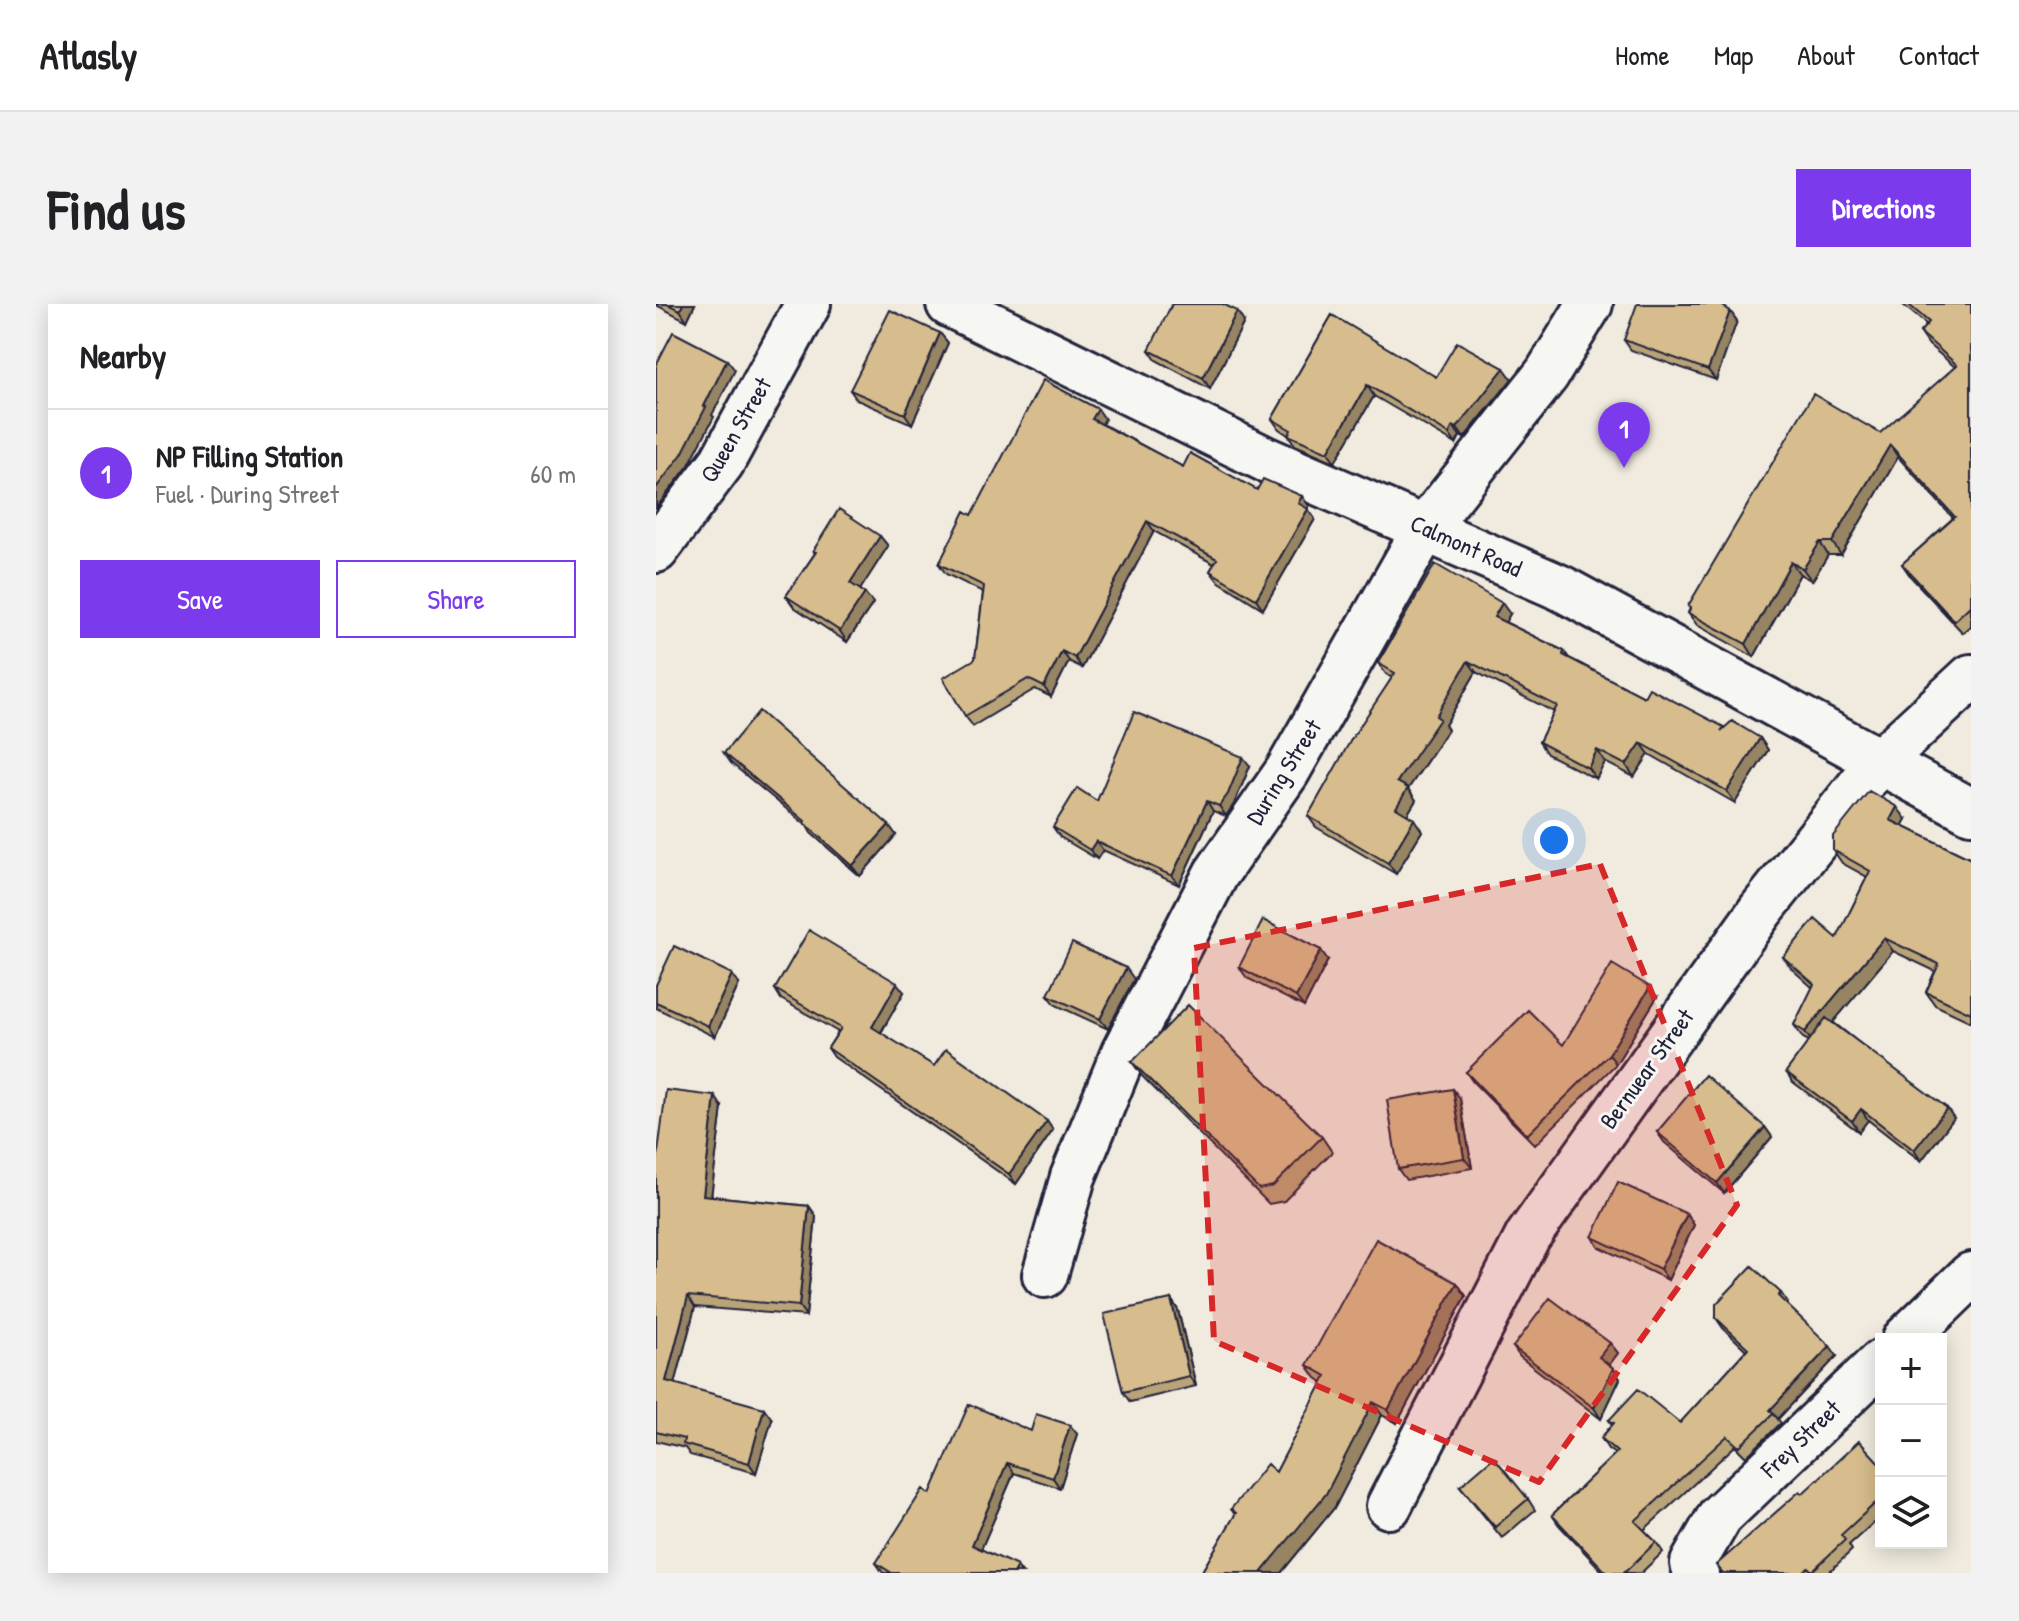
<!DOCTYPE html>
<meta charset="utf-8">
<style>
body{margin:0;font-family:"Patrick Hand",sans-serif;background:#f2f2f2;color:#202124}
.controls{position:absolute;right:24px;bottom:24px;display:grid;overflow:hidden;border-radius:0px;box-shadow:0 4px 20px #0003}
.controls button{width:72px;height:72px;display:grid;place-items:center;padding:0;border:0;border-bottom:2px solid #e0e0e0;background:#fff;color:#202124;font:40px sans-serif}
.you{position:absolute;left:898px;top:536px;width:28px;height:28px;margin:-20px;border:6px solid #fff;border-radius:50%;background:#1a73e8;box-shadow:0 0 0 12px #1a73e833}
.badge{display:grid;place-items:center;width:52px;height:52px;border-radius:50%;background:#7c3aed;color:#fff;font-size:26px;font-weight:700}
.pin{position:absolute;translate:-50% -66px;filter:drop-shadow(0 2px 4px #0008)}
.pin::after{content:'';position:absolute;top:42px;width:28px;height:24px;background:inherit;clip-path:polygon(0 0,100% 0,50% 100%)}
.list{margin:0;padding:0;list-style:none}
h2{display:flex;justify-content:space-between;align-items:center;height:104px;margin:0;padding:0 32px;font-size:34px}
h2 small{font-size:26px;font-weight:400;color:#757577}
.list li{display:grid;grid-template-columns:52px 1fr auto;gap:24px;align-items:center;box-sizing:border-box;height:128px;padding:0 32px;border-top:2px solid #e0e0e0}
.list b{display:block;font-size:30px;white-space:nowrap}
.list p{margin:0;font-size:26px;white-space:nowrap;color:#757577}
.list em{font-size:26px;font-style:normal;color:#757577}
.actions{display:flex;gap:16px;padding:24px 32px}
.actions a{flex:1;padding:18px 0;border:2px solid #7c3aed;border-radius:0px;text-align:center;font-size:28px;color:#7c3aed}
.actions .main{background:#7c3aed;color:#fff}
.icon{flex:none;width:44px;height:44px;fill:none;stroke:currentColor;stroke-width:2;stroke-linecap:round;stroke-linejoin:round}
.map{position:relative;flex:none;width:1315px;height:1269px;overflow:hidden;border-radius:0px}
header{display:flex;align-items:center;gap:48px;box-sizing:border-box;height:112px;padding:0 40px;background:#fff;border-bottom:2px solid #e0e0e0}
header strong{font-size:38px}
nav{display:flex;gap:44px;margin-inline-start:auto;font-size:28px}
.intro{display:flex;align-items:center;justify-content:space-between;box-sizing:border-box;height:192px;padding:0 48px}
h1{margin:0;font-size:56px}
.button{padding:20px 36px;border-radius:0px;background:#7c3aed;color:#fff;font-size:28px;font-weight:700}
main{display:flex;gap:48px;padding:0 48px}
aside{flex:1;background:#fff;border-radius:0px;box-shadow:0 4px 20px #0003}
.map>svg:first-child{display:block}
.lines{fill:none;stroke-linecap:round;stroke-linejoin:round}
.minor-casing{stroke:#22223b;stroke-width:50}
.minor{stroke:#f6f6f2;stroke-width:44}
.wall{fill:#b9a379;stroke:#22223b;stroke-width:2}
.shaded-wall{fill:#968463;stroke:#22223b;stroke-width:2}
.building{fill:#d7bd8d;stroke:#22223b;stroke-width:2}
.marked{fill:#d62828;fill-opacity:0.2;stroke:#d62828;stroke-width:6;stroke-dasharray:16 10;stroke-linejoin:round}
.labels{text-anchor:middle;stroke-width:6;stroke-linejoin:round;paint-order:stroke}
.street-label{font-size:24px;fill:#22223b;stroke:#f6f6f2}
</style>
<header>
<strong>Atlasly</strong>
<nav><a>Home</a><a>Map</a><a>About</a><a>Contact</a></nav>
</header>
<div class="intro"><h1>Find us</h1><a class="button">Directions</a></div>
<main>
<aside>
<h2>Nearby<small></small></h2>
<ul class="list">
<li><span class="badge">1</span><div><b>NP Filling Station</b><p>Fuel · During Street</p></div><em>60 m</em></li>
</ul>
<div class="actions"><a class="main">Save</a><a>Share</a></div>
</aside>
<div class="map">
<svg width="1315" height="1269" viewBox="0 0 1315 1269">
<rect width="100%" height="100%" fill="#f0ebde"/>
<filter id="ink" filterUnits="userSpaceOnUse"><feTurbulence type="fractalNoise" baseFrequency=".0125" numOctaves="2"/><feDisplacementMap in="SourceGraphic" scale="16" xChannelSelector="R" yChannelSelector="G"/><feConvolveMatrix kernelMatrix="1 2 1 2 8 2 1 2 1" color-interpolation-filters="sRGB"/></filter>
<g filter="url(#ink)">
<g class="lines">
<g class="minor-casing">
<path id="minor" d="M 293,0 L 611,156 L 905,284 L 1315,507
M 0,246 L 66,158 L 152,0
M 389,971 L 417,873 L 468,748 L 560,570 L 631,468 L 770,223 L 891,70 L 934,0
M 1249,1035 L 1315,971
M 733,1202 L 872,932 L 1105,606 L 1222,459 L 1315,373
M 1040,1269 L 1037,1259 L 1064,1212 L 1225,1058"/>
</g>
<use href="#minor" class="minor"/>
</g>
<path class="wall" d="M 0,0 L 39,0 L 31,17 L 0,1 Z
M 1246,0 L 1315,0 L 1315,322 L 1307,329 L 1255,273 L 1246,260 L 1297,214 L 1242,153 L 1185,251 L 1172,251 L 1156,277 L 1144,270 L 1098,353 L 1041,321 L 1032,309 L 1034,305 L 1032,302 L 1299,63 L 1273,41 L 1264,28 L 1271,21 Z
M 1074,7 L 1081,17 L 1060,76 L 975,46 L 968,36 Z
M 676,11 L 780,73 L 856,75 L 808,134 L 804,132 L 800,140 L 718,92 L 679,158 L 639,141 L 632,131 L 623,125 L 616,115 Z
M 588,18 L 554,85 L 500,56 L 493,46 Z
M 284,29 L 292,39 L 256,120 L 201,96 L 194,86 Z
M 449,115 L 446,120 L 527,163 L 653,202 L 652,205 L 659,215 L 607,305 L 562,277 L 554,267 L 558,260 L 498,227 L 426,364 L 413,357 L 395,393 L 379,385 L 317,422 L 309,412 L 319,355 L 327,288 L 290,270 L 283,260 L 316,211 Z
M 224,232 L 232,242 L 204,285 L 217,299 L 191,338 L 138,303 L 130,292 L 159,249 L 157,247 Z
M 854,310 L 849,318 L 908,347 L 913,354 L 988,393 L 1068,424 L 1104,434 L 1112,446 L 1079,499 L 993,450 L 978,473 L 949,458 L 940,475 L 891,450 L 883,438 L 898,408 L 820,368 L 789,421 L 792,426 L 752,485 L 760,496 L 751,511 L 766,527 L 740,570 L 660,523 L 652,512 L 736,374 L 730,370 L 722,359 Z
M 68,449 L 240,531 L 204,572 L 155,529 L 151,522 L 75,459 Z
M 594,462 L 578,500 L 570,512 L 557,507 L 523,581 L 447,546 L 441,555 L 404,533 L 397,523 L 441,497 Z
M 1250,515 L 1246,522 L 1315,555 L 1315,718 L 1279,701 L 1270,688 L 1279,667 L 1237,647 L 1177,718 L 1298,814 L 1265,857 L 1212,816 L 1203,828 L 1137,778 L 1130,768 L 1153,737 L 1147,734 L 1138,721 L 1157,684 L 1136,665 L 1127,653 L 1181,634 L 1211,573 L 1186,559 L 1177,546 Z
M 672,656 L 648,703 L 591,674 L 583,663 Z
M 478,675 L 452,725 L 400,701 L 392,691 Z
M 83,680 L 59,733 L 0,704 L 0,681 Z
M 119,685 L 248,688 L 225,729 L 278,762 L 397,826 L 360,880 L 178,753 L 172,744 L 182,728 L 125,695 Z
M 1001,693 L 960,760 L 879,841 L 817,778 L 810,768 L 907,741 Z
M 476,758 L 666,833 L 676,848 L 628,897 L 613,900 L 487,773 Z
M 797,785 L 804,795 L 816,864 L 750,876 L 742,865 Z
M 66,803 L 55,892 L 153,902 L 160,912 L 150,1012 L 39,1003 L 19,1080 L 116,1115 L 100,1169 L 34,1151 L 29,1144 L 0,1137 L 0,864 Z
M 1109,823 L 1116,833 L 1068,889 L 1008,838 L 1001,828 Z
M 1031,910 L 1038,921 L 1012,976 L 943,943 L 936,933 Z
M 801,979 L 810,992 L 741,1119 L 726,1111 L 679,1203 L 625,1269 L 545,1269 L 579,1211 L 575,1205 L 620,1168 L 667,1078 L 660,1074 L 651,1061 Z
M 1125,989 L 1132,999 L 1131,1001 L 1181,1052 L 1122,1115 L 1125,1119 L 1090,1153 L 1079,1142 L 988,1226 L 1000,1238 L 1007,1248 L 985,1269 L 948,1269 L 903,1221 L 896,1211 L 959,1150 L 952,1145 L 945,1134 L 956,1121 L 953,1116 L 1024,1119 L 1090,1046 L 1067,1024 L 1060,1014 Z
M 515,995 L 522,1006 L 540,1082 L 474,1098 L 467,1088 Z
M 954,1039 L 962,1049 L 953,1061 L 957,1064 L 964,1075 L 945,1115 L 864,1053 L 857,1043 Z
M 375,1127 L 421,1130 L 404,1184 L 358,1169 L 325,1245 L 366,1269 L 227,1269 L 220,1259 Z
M 1225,1161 L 1225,1212 L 1193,1241 L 1196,1246 L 1172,1269 L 1066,1269 L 1060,1261 L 1146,1190 Z
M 804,1182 L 872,1195 L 879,1206 L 846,1234 Z"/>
<path class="shaded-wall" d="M 27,0 L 39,0 L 31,17 L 24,6 Z
M 581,7 L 588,18 L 554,85 L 547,74 Z
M 1074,7 L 1081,17 L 1060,76 L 1052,66 Z
M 284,29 L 292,39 L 256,120 L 249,110 Z
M 71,56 L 79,66 L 56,111 L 58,113 L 33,161 L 0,204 L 0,184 L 48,102 Z
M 848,64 L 856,75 L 808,134 L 801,124 Z
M 711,81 L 718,92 L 679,158 L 672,148 Z
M 442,105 L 449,115 L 443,125 L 436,115 Z
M 797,122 L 804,132 L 800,140 L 793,130 Z
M 1234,141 L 1242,153 L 1185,251 L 1176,238 Z
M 646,192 L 653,202 L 649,209 L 642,199 Z
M 652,205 L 659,215 L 607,305 L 600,295 Z
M 491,217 L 498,227 L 426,364 L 419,354 Z
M 224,232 L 232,242 L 202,289 L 194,279 Z
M 1164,238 L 1172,251 L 1156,277 L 1147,265 Z
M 1135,258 L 1144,270 L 1098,353 L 1090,340 Z
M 209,289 L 217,299 L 191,338 L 184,327 Z
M 846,299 L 854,310 L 846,324 L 838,313 Z
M 406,347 L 413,357 L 395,393 L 388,383 Z
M 812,357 L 820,368 L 789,421 L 792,426 L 752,485 L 760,496 L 748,516 L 740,504 L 741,478 Z
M 1104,434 L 1112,446 L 1079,499 L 1071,487 Z
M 985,439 L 993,450 L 978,473 L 970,461 Z
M 941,446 L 949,458 L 940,475 L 932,464 Z
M 587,453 L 594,462 L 578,500 L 570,512 L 563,502 Z
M 551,497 L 557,507 L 523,581 L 516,572 Z
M 1241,503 L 1250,515 L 1243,528 L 1234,516 Z
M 758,515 L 766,527 L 740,570 L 732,559 Z
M 233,521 L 240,531 L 204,572 L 196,562 Z
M 440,537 L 447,546 L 441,555 L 434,546 Z
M 1228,634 L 1237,647 L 1158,741 L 1149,728 Z
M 665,646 L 672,656 L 648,703 L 640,693 Z
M 470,664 L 478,675 L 452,725 L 444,715 Z
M 76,670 L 83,680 L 59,733 L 52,722 Z
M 241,679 L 248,688 L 222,733 L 216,723 Z
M 994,683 L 1001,693 L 960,760 L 953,750 Z
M 797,785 L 804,795 L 816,864 L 808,854 Z
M 59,792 L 66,803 L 54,902 L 47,891 Z
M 1291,804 L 1298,814 L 1265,857 L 1258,846 Z
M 1205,805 L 1212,816 L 1203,828 L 1196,817 Z
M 391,817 L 397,826 L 360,880 L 353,870 Z
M 1109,823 L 1116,833 L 1068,889 L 1061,879 Z
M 153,902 L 160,912 L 150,1012 L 143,1002 Z
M 1031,910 L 1038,921 L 1012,976 L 1004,965 Z
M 801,979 L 810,992 L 741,1119 L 732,1106 Z
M 32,992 L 39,1003 L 17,1088 L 10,1077 Z
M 515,995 L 522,1006 L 540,1082 L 533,1072 Z
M 954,1039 L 962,1049 L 951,1064 L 943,1053 Z
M 1174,1042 L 1181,1052 L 1122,1115 L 1114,1106 Z
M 957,1064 L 964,1075 L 945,1115 L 938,1104 Z
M 717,1098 L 726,1111 L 679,1203 L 625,1269 L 605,1269 Z
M 108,1104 L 116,1115 L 100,1169 L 93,1159 Z
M 414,1121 L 421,1130 L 404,1184 L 397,1174 Z
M 351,1159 L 358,1169 L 323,1250 L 316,1241 Z
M 361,1262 L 366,1269 L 357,1269 Z"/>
<path class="building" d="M 11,0 L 27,0 L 24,6 Z
M 516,0 L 567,0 L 581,7 L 547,74 L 493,46 Z
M 981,0 L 1064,0 L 1074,7 L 1052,66 L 968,36 Z
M 1252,0 L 1315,0 L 1315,301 L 1298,317 L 1246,260 L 1299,213 L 1234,141 L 1176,238 L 1164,238 L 1147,265 L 1135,258 L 1090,340 L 1032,309 L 1035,303 L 1032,302 L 1157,90 L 1224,129 L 1301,61 L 1264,28 L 1273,18 Z
M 234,6 L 284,29 L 249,110 L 194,86 Z
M 676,11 L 780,73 L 801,38 L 848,64 L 801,124 L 797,122 L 793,130 L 711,81 L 672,148 L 632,131 L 635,126 L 616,115 Z
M 17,28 L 71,56 L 48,102 L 50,103 L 26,150 L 0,184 L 0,61 Z
M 387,76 L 442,105 L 436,115 L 527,163 L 534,149 L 601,186 L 607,175 L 646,192 L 642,199 L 652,205 L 600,295 L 554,267 L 561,255 L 491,217 L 419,354 L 406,347 L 388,383 L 372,375 L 309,412 L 287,374 L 319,355 L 328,282 L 283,260 L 309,207 L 316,211 Z
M 183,205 L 224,232 L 194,279 L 209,289 L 184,327 L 130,292 L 160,248 L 157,247 Z
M 779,260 L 846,299 L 838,313 L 908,347 L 907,351 L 988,393 L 993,384 L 1068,423 L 1065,427 L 1076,417 L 1104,434 L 1071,487 L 985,439 L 970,461 L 941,446 L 932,464 L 883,438 L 901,402 L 812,357 L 780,412 L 784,415 L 741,478 L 752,484 L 740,504 L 758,515 L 732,559 L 652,512 L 696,434 L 739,369 L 722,359 Z
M 103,407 L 233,521 L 196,562 L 148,519 L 149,517 L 68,449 Z
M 478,408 L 587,453 L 572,490 L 563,502 L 551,497 L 516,572 L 440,537 L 434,546 L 397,523 L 421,484 L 441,497 Z
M 1213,487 L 1241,503 L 1234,516 L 1315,555 L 1315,709 L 1270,688 L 1283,660 L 1228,634 L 1149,728 L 1138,721 L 1158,680 L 1127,653 L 1159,615 L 1181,634 L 1214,567 L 1177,546 L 1177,532 Z
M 607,616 L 665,646 L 640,693 L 583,663 Z
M 153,626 L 241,679 L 216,723 L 278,762 L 290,745 L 391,817 L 353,870 L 172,744 L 185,724 L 119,685 Z
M 416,639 L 470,664 L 444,715 L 392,691 Z
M 18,642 L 76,670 L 52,722 L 0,698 L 0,681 Z
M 956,660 L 994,683 L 953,750 L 871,831 L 810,768 L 872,706 L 907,741 Z
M 532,701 L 666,833 L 617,882 L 603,885 L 476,758 Z
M 1170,714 L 1291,804 L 1258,846 L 1205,805 L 1196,817 L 1130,768 Z
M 1049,771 L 1109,823 L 1061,879 L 1001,828 Z
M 797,785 L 808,854 L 742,865 L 731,796 Z
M 10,786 L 59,792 L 47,891 L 153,902 L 143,1002 L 32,992 L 10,1077 L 108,1104 L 93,1159 L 27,1140 L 28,1135 L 0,1128 L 0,864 Z
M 962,878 L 1031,910 L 1004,965 L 936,933 Z
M 720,935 L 801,979 L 732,1106 L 717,1098 L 670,1190 L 605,1269 L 545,1269 L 580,1209 L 575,1205 L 611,1160 L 620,1168 L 670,1072 L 651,1061 Z
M 1096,962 L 1125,989 L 1122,992 L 1174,1042 L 1114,1106 L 1118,1109 L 1083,1143 L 1071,1132 L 979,1217 L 1000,1238 L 968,1269 L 951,1269 L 896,1211 L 961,1148 L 945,1134 L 958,1119 L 953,1116 L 982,1085 L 1024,1119 L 1092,1044 L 1060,1014 L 1060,1000 Z
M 894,994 L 954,1039 L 943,1053 L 957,1064 L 938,1104 L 857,1043 Z
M 515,995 L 533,1072 L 467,1088 L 448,1010 Z
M 313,1100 L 375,1127 L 380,1110 L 414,1121 L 397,1174 L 351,1159 L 316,1241 L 361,1262 L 357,1269 L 236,1269 L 220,1259 L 267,1185 L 274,1190 Z
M 1203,1137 L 1225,1161 L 1225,1194 L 1185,1231 L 1189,1236 L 1156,1267 L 1152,1263 L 1145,1269 L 1067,1269 L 1060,1261 L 1144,1187 L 1146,1190 Z
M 838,1153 L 872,1195 L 839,1223 L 804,1182 Z"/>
</g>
<path class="marked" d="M 944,560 L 1081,901 L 883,1178 L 558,1037 L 538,644 Z"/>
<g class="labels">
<g class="street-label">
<text transform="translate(80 126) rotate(-60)" y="8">Queen Street</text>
<text transform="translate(810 242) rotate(24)" y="8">Calmont Road</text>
<text transform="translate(628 468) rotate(-58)" y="8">During Street</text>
<text transform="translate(991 765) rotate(-54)" y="8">Bernuear Street</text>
<text transform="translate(1145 1135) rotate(-44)" y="8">Frey Street</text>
</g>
</g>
</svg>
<div class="controls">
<button>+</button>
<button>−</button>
<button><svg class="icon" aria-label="layers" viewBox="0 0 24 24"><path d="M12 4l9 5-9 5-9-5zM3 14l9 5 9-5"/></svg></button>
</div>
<div class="you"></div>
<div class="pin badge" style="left:968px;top:164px">1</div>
</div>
</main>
